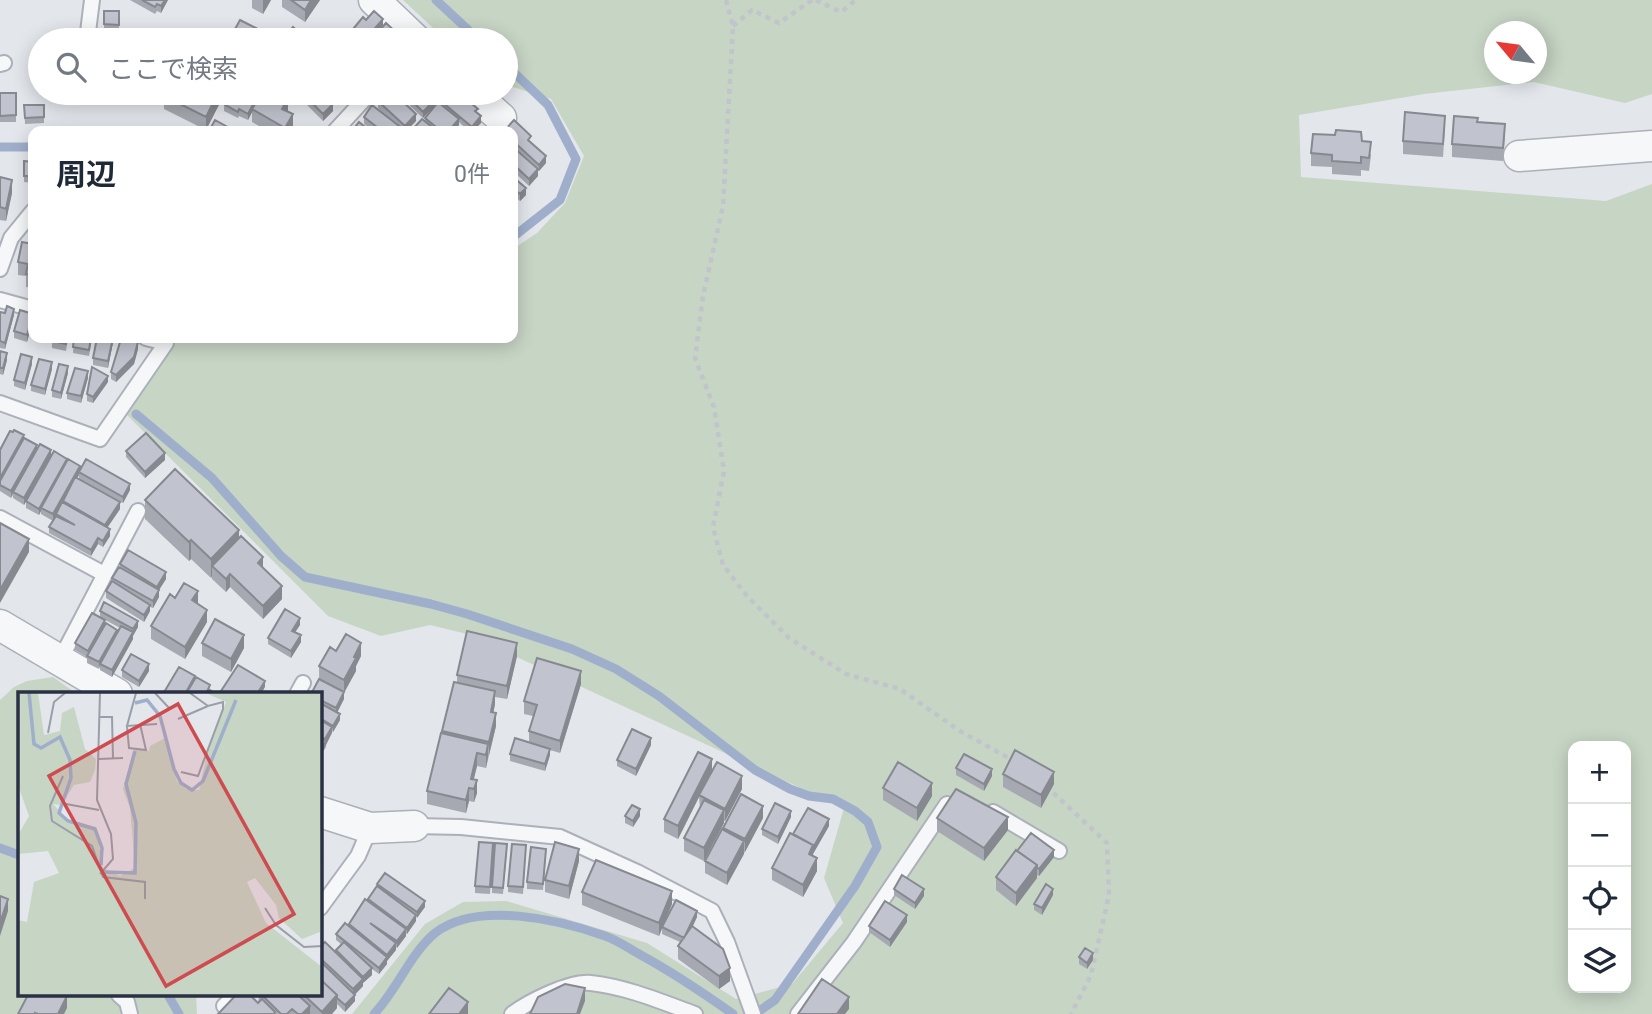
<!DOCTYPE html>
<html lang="ja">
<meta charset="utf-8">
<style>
body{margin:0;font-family:Roboto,"Noto Sans JP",sans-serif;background:#f2f2f3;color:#1f2937}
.controls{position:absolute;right:21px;bottom:21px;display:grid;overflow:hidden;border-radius:14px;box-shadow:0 4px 18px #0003}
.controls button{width:63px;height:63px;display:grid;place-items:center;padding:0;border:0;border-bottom:2px solid #e0e1e3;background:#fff;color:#1f2937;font:35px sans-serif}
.compass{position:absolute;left:1484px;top:21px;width:63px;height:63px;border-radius:50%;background:#fff;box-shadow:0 4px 18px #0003;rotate:299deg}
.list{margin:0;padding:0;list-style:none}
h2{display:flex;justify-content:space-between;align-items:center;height:91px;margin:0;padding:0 28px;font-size:30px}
h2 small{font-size:23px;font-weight:400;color:#747a83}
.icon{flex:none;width:38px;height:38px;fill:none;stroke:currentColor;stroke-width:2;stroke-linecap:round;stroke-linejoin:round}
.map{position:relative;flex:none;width:1652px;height:1014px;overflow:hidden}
.search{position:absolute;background:#fff;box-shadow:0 4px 18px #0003;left:28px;top:28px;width:490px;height:77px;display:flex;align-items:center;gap:18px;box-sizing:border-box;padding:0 24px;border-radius:38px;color:#747a83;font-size:26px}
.panel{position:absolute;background:#fff;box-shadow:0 4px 18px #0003;left:28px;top:126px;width:490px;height:217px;border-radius:14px}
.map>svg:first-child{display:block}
.green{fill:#c7d5c5;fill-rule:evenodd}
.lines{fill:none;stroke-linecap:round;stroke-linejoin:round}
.stream{stroke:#9fafcb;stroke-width:9}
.service-casing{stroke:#acb0b9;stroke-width:18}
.minor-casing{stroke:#acb0b9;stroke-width:33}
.path{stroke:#c1c4ca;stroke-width:4.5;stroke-dasharray:5 5;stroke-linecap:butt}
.service{stroke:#f6f7f9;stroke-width:14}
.minor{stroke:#f6f7f9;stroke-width:30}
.wall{fill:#a6a9b1}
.shaded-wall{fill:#878990}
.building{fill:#c1c4ce;stroke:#878990;stroke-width:2}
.inset-river{fill:none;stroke:#9fafcb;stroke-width:3.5}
.inset-road{fill:none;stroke:#999ea8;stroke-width:2}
.view{fill:#ce4b4f;fill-opacity:0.15;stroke:#ce4b4f;stroke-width:3.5}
.inset-edge{fill:none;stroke:#2b3144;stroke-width:3.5}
</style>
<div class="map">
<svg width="1652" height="1014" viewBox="0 0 1652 1014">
<rect width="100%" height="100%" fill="#e3e6eb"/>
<path class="green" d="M 403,0 L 1652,0 L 1652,94 L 1625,103 L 1534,82 L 1424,94 L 1299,115 L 1301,177 L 1606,201 L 1652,184 L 1652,1014 L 352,1014 L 425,924 L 463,902 L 506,901 L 647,943 L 736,999 L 792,984 L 843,923 L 824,878 L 844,808 L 467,634 L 430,625 L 381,636 L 328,616 L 125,413 L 179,338 L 513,338 L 513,249 L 537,233 L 565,203 L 584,156 L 551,99 L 506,85 L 506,40 L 446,40 ZM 1494,32 L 1536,32 L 1536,74 L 1494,74 ZM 1573,746 L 1626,746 L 1626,988 L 1573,988 Z
M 53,677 L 77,694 L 19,694 L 19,995 L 196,995 L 197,1014 L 0,1014 L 0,700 L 14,687 L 27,681 Z"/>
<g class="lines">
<path class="stream" d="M 436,0 L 479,40
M 506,65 L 548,105 L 576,159 L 560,200 L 513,237
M 0,147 L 33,147
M 136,414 L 212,478 L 281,556 L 305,577 L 431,604 L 467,614 L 572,649 L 616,669 L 659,696 L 755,770 L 790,789 L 809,796 L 833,799 L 855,811 L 868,822 L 877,847 L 855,886 L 775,1000 L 755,1014
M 0,848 L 19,855
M 168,995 L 179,1014
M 374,1014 C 397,990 410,954 435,933 C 477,900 560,920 605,936 C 617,940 628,948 639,954 C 672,972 702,992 733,1014"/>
<g class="service-casing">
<path id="service" d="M 87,40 L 92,0
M 0,64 L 4,63
M 335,131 L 370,93
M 0,269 L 11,238 L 33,211
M 0,300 L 33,309
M 0,403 L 100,439 L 166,343 L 146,338
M 0,518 L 104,574
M 60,660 L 138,511
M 297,694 L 303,683
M 993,812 L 1059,851
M 414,826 L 461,827 L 560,837 L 637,872 L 712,911 L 727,942 L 753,1014
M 320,908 L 358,856 L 370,828
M 119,995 L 127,1002 L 130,1014
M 224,1006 L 236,995
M 512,1014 C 528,1002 571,980 591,983 C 627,987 662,1002 695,1014
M 798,1014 L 854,942 L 947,804"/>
</g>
<g class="minor-casing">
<path id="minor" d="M 374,0 L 416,40
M 473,93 L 501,118
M 1519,156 L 1652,146
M 0,625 L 117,694
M 320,812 L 370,828 L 414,826"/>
</g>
<path class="path" d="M 726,0 L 733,26 L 723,206 L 703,296 L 695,358 L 714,407 L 724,471 L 713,527 L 723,565 L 747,596 L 789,638 L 846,674 L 900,689 L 960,731 L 1014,761
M 816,0 L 841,12 L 856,0
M 733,26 L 752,10 L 779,23 L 812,0
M 1046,786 L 1107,843 L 1109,895 L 1091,975 L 1071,1014"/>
<use href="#service" class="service"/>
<use href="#minor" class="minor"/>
</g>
<path class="wall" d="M 130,0 L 168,0 L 161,13 L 157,11 L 155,14 Z
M 252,0 L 271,0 L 263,14 L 252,8 Z
M 282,0 L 320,0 L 305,22 L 282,7 Z
M 104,11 L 119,11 L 119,31 L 104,31 Z
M 366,20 L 383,25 L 370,40 L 349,40 L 349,34 Z
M 0,93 L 16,93 L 16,122 L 0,122 Z
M 95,93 L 144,93 L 142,102 L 95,94 Z
M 166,93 L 225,93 L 206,130 L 164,109 L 164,96 Z
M 330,93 L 351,93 L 341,104 Z
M 394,93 L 447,93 L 438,102 L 442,104 L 442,102 L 478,113 L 481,123 L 473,131 L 469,131 L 459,122 L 459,125 L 456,128 L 459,131 L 411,131 L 425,121 L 425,118 L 437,103 L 423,118 L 410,106 L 410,101 L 406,104 Z
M 303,94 L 332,103 L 333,111 L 323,121 L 303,101 Z
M 378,101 L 416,121 L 406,131 L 373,131 L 364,124 L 364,117 L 392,121 L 378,108 Z
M 224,104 L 288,112 L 293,127 L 290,131 L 268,131 L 252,122 L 252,112 L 248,120 L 239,116 L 238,118 L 224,111 Z
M 24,105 L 44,105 L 44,123 L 25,124 Z
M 1445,128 L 1443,157 L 1403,154 L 1403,141 Z
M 513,131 L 531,143 L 546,163 L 539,171 L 538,171 L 538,176 L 529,186 L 513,171 Z
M 1505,137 L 1503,161 L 1452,157 L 1452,144 Z
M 1362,141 L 1371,155 L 1369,171 L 1361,170 L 1361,176 L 1332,174 L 1332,167 L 1311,166 L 1311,153 Z
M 24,161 L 33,162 L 33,183 L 24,182 Z
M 0,177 L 12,193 L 6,221 L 0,220 Z
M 513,177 L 526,195 L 520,201 L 513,195 Z
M 33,239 L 33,288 L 26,287 L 26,276 L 18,275 L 18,262 L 32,244 Z
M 0,312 L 14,315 L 5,349 L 0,348 Z
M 33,320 L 27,342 L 14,338 L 14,331 Z
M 68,338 L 66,351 L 52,348 L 52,341 Z
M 74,338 L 92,338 L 89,356 L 73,353 Z
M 113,342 L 108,368 L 93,365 L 93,358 Z
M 138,349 L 134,364 L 116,382 L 111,379 L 111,372 Z
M 0,351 L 7,360 L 3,375 L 0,374 Z
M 32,364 L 25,390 L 14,386 L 14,380 Z
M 52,369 L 45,395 L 31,391 L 31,385 Z
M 68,373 L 61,399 L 52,397 L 52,390 Z
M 88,378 L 81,403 L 67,399 L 67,393 Z
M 108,382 L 93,403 L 87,401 L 87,394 Z
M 24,439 L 37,449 L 67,461 L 80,470 L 130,490 L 123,503 L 79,479 L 79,475 L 77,478 L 120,509 L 107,528 L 110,536 L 103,547 L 98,544 L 91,556 L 49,533 L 49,527 L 53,521 L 41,514 L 41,511 L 39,515 L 26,508 L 26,502 L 24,505 L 13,498 L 13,495 L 11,498 L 0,491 L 0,450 Z
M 126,451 L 165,460 L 145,478 L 126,457 Z
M 145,500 L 239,538 L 263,568 L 282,599 L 263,619 L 230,587 L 226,592 L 212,579 L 212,576 L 211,578 L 191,559 L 189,561 L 145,519 Z
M 120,564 L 166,579 L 159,590 L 159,597 L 153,608 L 150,607 L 150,611 L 144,622 L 106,598 L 106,591 L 112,581 L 112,578 L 120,568 Z
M 175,598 L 198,604 L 207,622 L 185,659 L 151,639 L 151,626 Z
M 100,611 L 138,627 L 133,635 L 133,639 L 112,677 L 100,670 L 100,666 L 99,669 L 87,663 L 87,657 L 75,650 L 75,643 L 105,624 L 117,634 L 120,628 L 100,617 Z
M 300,625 L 295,632 L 301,642 L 291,658 L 268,644 L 268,638 Z
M 202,643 L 244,648 L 231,672 L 202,656 Z
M 336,651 L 361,656 L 356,666 L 356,671 L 344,692 L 344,699 L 337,712 L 340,720 L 333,732 L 332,731 L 326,744 L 326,747 L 320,757 L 319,666 Z
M 517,656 L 507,699 L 495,697 L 495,704 L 493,713 L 496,726 L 486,768 L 477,766 L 474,779 L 477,793 L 474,802 L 469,801 L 466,813 L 427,804 L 427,791 L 442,731 L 457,682 L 457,675 Z
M 122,670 L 149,671 L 139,687 L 122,677 Z
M 581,684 L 560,753 L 550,750 L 550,755 L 545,771 L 510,761 L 510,754 L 529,742 L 529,731 L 533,716 L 524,714 L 524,701 Z
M 651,745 L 636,776 L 617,766 L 617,760 Z
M 956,768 L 992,776 L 984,791 L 956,775 Z
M 712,770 L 742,789 L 725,821 L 724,821 L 724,823 L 704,861 L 684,851 L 684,838 L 700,808 L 699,797 L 678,839 L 664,832 L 664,819 Z
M 1003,774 L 1054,784 L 1041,808 L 1003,787 Z
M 883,788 L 932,796 L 917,821 L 883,800 Z
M 625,816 L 640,816 L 633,827 L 625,823 Z
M 791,817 L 778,844 L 762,835 L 762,829 Z
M 763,818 L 727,885 L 705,873 L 705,861 L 723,830 L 723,828 Z
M 937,818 L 1008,830 L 984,861 L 937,831 Z
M 829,826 L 813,854 L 817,871 L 803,897 L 772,880 L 772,868 L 793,834 Z
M 493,843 L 490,894 L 475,893 L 475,886 Z
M 507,850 L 503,894 L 492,893 L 492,887 Z
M 526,852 L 523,894 L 508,892 L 508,886 Z
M 546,856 L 543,890 L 527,889 L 527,882 Z
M 1054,857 L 1039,876 L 1037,875 L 1037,878 L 1016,906 L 996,890 L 996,877 Z
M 579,861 L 569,899 L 545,892 L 545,880 Z
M 377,884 L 425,907 L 416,918 L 416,921 L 407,934 L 406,933 L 406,936 L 397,948 L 396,947 L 396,950 L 387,961 L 387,964 L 379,974 L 372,969 L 372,975 L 363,983 L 363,986 L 355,995 L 355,1001 L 345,1012 L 337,1004 L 337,1008 L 332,1014 L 218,1014 L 258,1003 L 259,995 L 320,995 L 320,947 L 336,952 L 336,950 L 341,944 L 336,940 L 336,934 L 349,927 L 349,924 L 368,901 L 368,899 L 377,887 Z
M 894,889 L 924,896 L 915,909 L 894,895 Z
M 582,892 L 672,904 L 663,925 L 697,917 L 693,926 L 730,981 L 719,989 L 678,959 L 678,946 L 680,942 L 662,934 L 662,928 L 659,936 L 582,905 Z
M 1053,895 L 1042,915 L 1034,910 L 1034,904 Z
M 907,922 L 890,947 L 869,932 L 869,926 Z
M 1079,957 L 1093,960 L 1087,969 L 1079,964 Z"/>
<path class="shaded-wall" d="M 165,0 L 168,0 L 161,13 L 161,6 Z
M 263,0 L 271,0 L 263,14 Z
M 311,0 L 320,0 L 305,22 L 305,10 Z
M 383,19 L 383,25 L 370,40 L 365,40 Z
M 256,28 L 256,35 L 252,40 L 249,40 Z
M 218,93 L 225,93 L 206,130 L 206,117 Z
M 259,93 L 262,93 L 248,120 L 248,114 Z
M 345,93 L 351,93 L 341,104 L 341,97 Z
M 411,93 L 417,93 L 406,104 L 406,98 Z
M 441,93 L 447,93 L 423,118 L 423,112 Z
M 288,98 L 288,111 L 282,122 L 282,109 Z
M 333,104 L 333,111 L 323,121 L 323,114 Z
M 293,114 L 293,127 L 290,131 L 285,131 L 285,128 Z
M 416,114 L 416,121 L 406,131 L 405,131 L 405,126 Z
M 481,116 L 481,123 L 473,131 L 472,131 L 472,127 Z
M 459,119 L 459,125 L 453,131 L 453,126 Z
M 546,156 L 546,163 L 539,171 L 539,165 Z
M 538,169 L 538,176 L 529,186 L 529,179 Z
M 12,180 L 12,193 L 6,221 L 6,209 Z
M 526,188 L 526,195 L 520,201 L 520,194 Z
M 14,309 L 14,315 L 5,349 L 5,343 Z
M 33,314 L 33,320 L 27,342 L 27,335 Z
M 113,338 L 113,342 L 108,368 L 108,361 Z
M 138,342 L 138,349 L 134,364 L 116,382 L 116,375 Z
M 7,353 L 7,360 L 3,375 L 3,368 Z
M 32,357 L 32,364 L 25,390 L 25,383 Z
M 52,362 L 52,369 L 45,395 L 45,389 Z
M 68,366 L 68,373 L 61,399 L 61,393 Z
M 88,371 L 88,378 L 81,403 L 81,396 Z
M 108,376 L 108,382 L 93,403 L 93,397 Z
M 24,435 L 24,441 L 0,484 L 0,478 Z
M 37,445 L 37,452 L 13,492 L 11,498 L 11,491 Z
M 51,450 L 51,456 L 24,505 L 24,498 Z
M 165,453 L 165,460 L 145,478 L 145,472 Z
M 67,459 L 67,465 L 41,508 L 41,511 L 39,515 L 39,509 Z
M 80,466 L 80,472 L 79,472 L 79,475 L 63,502 L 63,501 L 63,503 L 53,521 L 53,514 Z
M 130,484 L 130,490 L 123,503 L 123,497 Z
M 120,502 L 120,509 L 105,531 L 105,525 Z
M 110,529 L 110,536 L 103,547 L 103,541 Z
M 239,530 L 239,548 L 212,566 L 212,576 L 211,578 L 211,559 Z
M 98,538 L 98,544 L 91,556 L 91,550 Z
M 29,539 L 29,552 L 0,603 L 0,590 Z
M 191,540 L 191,559 L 189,561 L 189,542 Z
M 263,557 L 263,570 L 258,563 Z
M 166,572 L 166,579 L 157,593 L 157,587 Z
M 230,574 L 230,587 L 226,592 L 226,579 Z
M 282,586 L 282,599 L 263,619 L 263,606 Z
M 159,590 L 159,597 L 153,608 L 153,601 Z
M 198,591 L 198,604 L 192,600 Z
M 150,605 L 150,611 L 144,622 L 144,615 Z
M 207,610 L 207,622 L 185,659 L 185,647 Z
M 300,618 L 300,625 L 292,637 L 292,631 Z
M 105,620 L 105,627 L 88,657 L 88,651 Z
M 138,621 L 138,627 L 133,636 L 133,629 Z
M 117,630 L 117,636 L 100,664 L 99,669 L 99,662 Z
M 133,632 L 133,639 L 112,677 L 112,670 Z
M 244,635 L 244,648 L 231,672 L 231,659 Z
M 301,635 L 301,642 L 291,658 L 291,651 Z
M 361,643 L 361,656 L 356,666 L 356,671 L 344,693 L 344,680 L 354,657 Z
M 517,643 L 517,656 L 507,699 L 507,686 Z
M 149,664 L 149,671 L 139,687 L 139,681 Z
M 581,671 L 581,684 L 560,753 L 560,741 Z
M 265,681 L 265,687 L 261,694 L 257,694 Z
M 495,691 L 495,704 L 491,725 L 491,712 Z
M 344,692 L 344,699 L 336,715 L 336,708 Z
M 496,713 L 496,726 L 489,755 L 489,742 Z
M 340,714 L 340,720 L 333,732 L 333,726 Z
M 332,727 L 332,733 L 320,757 L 320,750 Z
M 651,738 L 651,745 L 636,776 L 636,769 Z
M 488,744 L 488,757 L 486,768 L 486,755 Z
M 550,749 L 550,755 L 545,771 L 545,764 Z
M 477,753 L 477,766 L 471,789 L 471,779 Z
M 712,759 L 712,772 L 699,795 L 699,797 L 678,839 L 678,826 Z
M 992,769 L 992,776 L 984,791 L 984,784 Z
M 1054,772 L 1054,784 L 1041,808 L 1041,795 Z
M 742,776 L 742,789 L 725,821 L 725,809 Z
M 477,780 L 477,793 L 474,802 L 474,789 Z
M 932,783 L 932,796 L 917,821 L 917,808 Z
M 469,788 L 469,801 L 466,813 L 466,800 Z
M 763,806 L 763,818 L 745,852 L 745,839 Z
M 640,809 L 640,816 L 633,827 L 633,821 Z
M 724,810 L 724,823 L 704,861 L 704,848 Z
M 791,811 L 791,817 L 778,844 L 778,837 Z
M 1008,817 L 1008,830 L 984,861 L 984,848 Z
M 829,819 L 829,826 L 813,854 L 813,858 L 809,854 Z
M 744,841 L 744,854 L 727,885 L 727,873 Z
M 579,849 L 579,861 L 569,899 L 569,886 Z
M 1054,850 L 1054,857 L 1039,876 L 1039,869 Z
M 817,858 L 817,871 L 803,897 L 803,885 Z
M 1037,865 L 1037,878 L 1016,906 L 1016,893 Z
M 924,889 L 924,896 L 915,909 L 915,903 Z
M 1053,889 L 1053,895 L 1042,915 L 1042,908 Z
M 672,891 L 672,904 L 659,936 L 659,923 Z
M 8,899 L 8,911 L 0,936 L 0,923 Z
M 425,901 L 425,907 L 417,918 L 417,912 Z
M 697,911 L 697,917 L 684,944 L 684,938 Z
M 416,915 L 416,921 L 407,934 L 407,928 Z
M 907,915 L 907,922 L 890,947 L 890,940 Z
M 406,929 L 406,936 L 397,948 L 397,941 Z
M 396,943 L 396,950 L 387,961 L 387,955 Z
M 1093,953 L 1093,960 L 1087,969 L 1087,963 Z
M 387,957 L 387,964 L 379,974 L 379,968 Z
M 372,968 L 372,975 L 363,983 L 363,977 Z
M 730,968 L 730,981 L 719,989 L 719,976 Z
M 363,979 L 363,986 L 353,996 L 353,989 Z
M 585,988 L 585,1001 L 580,1014 L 577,1014 Z
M 337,995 L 337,1008 L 332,1014 L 322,1014 L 322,1012 Z
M 355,995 L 355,1001 L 345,1012 L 345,1005 Z
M 67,996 L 67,1008 L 64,1014 L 58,1014 Z
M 849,997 L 849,1009 L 845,1014 L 837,1014 Z
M 468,1002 L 468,1014 L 459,1014 Z
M 310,1006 L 310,1014 L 302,1014 Z"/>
<path class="building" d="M 142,0 L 165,0 L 161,6 L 157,4 L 155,7 Z
M 291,0 L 311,0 L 305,10 Z
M 104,11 L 119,11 L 119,25 L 104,24 Z
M 374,11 L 383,19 L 365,40 L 356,40 L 349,34 L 363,17 L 366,20 Z
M 240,20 L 256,28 L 249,40 L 229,40 Z
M 386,23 L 399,35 L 394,40 L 371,40 Z
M 293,27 L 308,40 L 282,40 Z
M 0,93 L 16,93 L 16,115 L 0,116 Z
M 166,93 L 218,93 L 206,117 L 164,96 Z
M 230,93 L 259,93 L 248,114 L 239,109 L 238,112 L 224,104 Z
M 262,93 L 278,93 L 288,98 L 282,109 L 293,114 L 285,128 L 252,109 Z
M 304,93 L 328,93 L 332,97 L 329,100 L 333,104 L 323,114 L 303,94 Z
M 336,93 L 345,93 L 341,97 Z
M 387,93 L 394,93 L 416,114 L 405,126 L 378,101 Z
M 401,93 L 411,93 L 406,98 Z
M 416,93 L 441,93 L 423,112 L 410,99 Z
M 449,93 L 459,93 L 478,109 L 475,111 L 481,116 L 472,127 L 442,102 Z
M 438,102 L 459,119 L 453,126 L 459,131 L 441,131 L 425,118 Z
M 24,105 L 44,105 L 44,117 L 25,118 Z
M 372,105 L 403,129 L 402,131 L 382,131 L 364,117 Z
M 1405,112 L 1445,116 L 1443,144 L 1403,141 Z
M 1454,116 L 1478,118 L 1477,122 L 1505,124 L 1503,148 L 1452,144 Z
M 422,119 L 437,131 L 411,131 Z
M 215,120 L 233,130 L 232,131 L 209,131 Z
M 514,120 L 531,136 L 528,140 L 546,156 L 539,165 L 513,141 L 513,131 L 504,131 Z
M 359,122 L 370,131 L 352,131 Z
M 1336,130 L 1361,132 L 1362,141 L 1371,142 L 1369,158 L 1361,157 L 1361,163 L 1332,161 L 1332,155 L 1311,153 L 1313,134 L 1335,135 Z
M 513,147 L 538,169 L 529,179 L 513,164 Z
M 24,161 L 33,162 L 33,176 L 24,176 Z
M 0,177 L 12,180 L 6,209 L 0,207 Z
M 513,177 L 526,188 L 520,194 L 513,188 Z
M 22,242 L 33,244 L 33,275 L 26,274 L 28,264 L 18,262 Z
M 7,306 L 14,309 L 5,343 L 0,341 L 0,312 L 5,313 Z
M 20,310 L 33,314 L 27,335 L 14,331 Z
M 52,338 L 67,338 L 66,344 L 52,341 Z
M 74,338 L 91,338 L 89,350 L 73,347 Z
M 97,338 L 113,338 L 108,361 L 93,358 Z
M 121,339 L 138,342 L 134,357 L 116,375 L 111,372 Z
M 0,351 L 7,353 L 3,368 L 0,368 Z
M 21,354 L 32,357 L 25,383 L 14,380 Z
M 39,359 L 52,362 L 45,389 L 31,385 Z
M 59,364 L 68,366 L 61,393 L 52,390 Z
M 92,367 L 108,376 L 93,397 L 87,394 Z
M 75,368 L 88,371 L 81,396 L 67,393 Z
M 14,430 L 24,435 L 0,478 L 0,450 L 10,431 L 13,432 Z
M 146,433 L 165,453 L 145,472 L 126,451 Z
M 24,438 L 37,445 L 11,491 L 0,485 L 0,481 Z
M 40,444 L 51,450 L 24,498 L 13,492 Z
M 54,451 L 67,459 L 39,509 L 26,501 Z
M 68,459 L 80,466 L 53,514 L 41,508 Z
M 86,459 L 130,484 L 123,497 L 79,472 Z
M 175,469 L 239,530 L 211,559 L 191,540 L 189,542 L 145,500 Z
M 75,477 L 120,502 L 105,525 L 63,501 Z
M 62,502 L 110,529 L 103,541 L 98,538 L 91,550 L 49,527 L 56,516 L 75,525 L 56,514 Z
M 0,523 L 29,539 L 0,590 Z
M 241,536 L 263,557 L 258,563 L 282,586 L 263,606 L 230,574 L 226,579 L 212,566 Z
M 128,550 L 166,572 L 157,587 L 120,564 Z
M 119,567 L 159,590 L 153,601 L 112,578 Z
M 112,581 L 150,605 L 144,615 L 106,591 Z
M 184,583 L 198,591 L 192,600 L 207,610 L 185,647 L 151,626 L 170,594 L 175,598 Z
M 104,602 L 138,621 L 133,629 L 100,611 Z
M 285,609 L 300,618 L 292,631 L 301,635 L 291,651 L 268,638 Z
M 92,613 L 105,620 L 88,651 L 75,643 Z
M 215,619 L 244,635 L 231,659 L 202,643 Z
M 106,623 L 117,630 L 99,662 L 87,656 Z
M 121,626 L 133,632 L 112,670 L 100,664 Z
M 467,631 L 517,643 L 507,686 L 457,675 Z
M 346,634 L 361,643 L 354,657 L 356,658 L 344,680 L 319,666 L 330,647 L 336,651 Z
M 131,654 L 149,664 L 139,681 L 122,670 Z
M 537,658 L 581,671 L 560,741 L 529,731 L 537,705 L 524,701 Z
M 238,665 L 265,681 L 257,694 L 225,694 L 221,691 Z
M 179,667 L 195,676 L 185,694 L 163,694 Z
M 196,677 L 210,685 L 206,694 L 186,694 Z
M 319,679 L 344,692 L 336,708 L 320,700 L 320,694 L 311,694 Z
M 454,682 L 495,691 L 491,712 L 496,713 L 489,742 L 442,731 Z
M 210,690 L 217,694 L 208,694 Z
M 320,703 L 340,714 L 333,726 L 320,718 Z
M 320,720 L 332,727 L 325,739 L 320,736 Z
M 632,729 L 651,738 L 636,769 L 617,760 Z
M 441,733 L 488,744 L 486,755 L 477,753 L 471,779 L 477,780 L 474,789 L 469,788 L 466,800 L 427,791 Z
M 320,738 L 326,741 L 320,750 Z
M 515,738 L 550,749 L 545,764 L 510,754 Z
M 1015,750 L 1054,772 L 1041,795 L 1003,774 Z
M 698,752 L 712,759 L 678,826 L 664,819 Z
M 964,754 L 992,769 L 984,784 L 956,768 Z
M 717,762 L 742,776 L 725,809 L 699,795 Z
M 898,762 L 932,783 L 917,808 L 883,788 Z
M 956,789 L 1008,817 L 984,848 L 937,818 Z
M 741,794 L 763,806 L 745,839 L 723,828 Z
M 704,800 L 724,810 L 704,848 L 684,838 Z
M 775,803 L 791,811 L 778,837 L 762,829 Z
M 632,805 L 640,809 L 633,821 L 625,816 Z
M 808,808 L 829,819 L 813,848 L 813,845 L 793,834 Z
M 722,829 L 744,841 L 727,873 L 705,861 Z
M 790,833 L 813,845 L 809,854 L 817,858 L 803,885 L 772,868 Z
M 1031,833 L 1054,850 L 1039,869 L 1037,868 L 1037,865 L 1017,851 Z
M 479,842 L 493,843 L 490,887 L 475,886 Z
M 555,842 L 579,849 L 569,886 L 545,880 Z
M 495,843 L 507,844 L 503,888 L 492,887 Z
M 512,844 L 526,845 L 523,887 L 508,886 Z
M 531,847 L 546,849 L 543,884 L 527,882 Z
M 1016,850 L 1037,865 L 1016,893 L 996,877 Z
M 596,860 L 672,891 L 659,923 L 582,892 Z
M 385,873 L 425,901 L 417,912 L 377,884 Z
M 902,875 L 924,889 L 915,903 L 894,889 Z
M 1046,884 L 1053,889 L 1042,908 L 1034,904 Z
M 377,886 L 416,915 L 407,928 L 368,899 Z
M 0,896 L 8,899 L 0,923 Z
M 365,899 L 406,929 L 397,941 L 370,923 L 396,943 L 387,955 L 349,924 Z
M 676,900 L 697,911 L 684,938 L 662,927 Z
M 885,901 L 907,915 L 890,940 L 869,926 Z
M 345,923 L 387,957 L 379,968 L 336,934 Z
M 692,926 L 723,949 L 730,968 L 719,976 L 678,946 Z
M 325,942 L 363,979 L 353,989 L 320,958 L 320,947 Z
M 344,942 L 372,968 L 363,977 L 336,950 Z
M 1085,948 L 1093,953 L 1087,963 L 1079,957 Z
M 320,961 L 355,995 L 345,1005 L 337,998 L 337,995 L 320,979 Z
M 320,979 L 337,995 L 322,1012 L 304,995 L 320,995 Z
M 822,979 L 849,997 L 837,1014 L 798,1014 Z
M 565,984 L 585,988 L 577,1014 L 530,1014 L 538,997 Z
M 449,988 L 468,1002 L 459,1014 L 429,1014 Z
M 28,995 L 65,995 L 67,996 L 58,1014 L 38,1014 L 35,1013 L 35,1014 L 18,1014 Z
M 236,995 L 242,995 L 243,996 L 244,995 L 250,995 L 258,1003 L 262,999 L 275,1012 L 274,1014 L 218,1014 Z
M 262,995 L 298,995 L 310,1006 L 302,1014 L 298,1014 L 292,1009 L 287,1014 L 281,1014 Z"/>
<g transform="translate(18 692)">
<rect width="304" height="304" fill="#e3e6eb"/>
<path d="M 0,1 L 20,1 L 26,43 L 42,39 L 44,21 L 56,15 L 67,57 L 78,67 L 77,78 L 72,90 L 56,93 L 43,113 L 35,112 L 49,127 L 78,135 L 85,176 L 102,184 L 117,176 L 112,116 L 105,97 L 116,57 L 131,59 L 132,54 L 147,46 L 159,89 L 168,97 L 181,98 L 191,53 L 208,10 L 188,1 L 304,1 L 302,240 L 284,247 L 261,226 L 258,213 L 237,186 L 229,190 L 248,231 L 304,275 L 304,304 L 0,304 L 0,228 L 9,230 L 16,190 L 41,181 L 30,159 L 0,162 L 0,143 L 11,124 L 0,93 Z" fill="#c7d5c5"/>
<path class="inset-river" d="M 11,1 L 16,52 L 23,56 L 42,45 L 52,68 L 53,86 L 41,121 L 50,129 L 77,137 L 84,156 L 83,173M 117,11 L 129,8 L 142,24 L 156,77 L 163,91 L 174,98 L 185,89 L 218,8M 86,180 L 117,181 L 118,131 L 108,92 L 117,59"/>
<path class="inset-road" d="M 82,1 L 79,108 L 93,142 L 95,167 L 82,182M 118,1 L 109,34 L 139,32M 137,1 L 152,17M 81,25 L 94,25 L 95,66M 160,27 L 190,14M 109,34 L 111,56 L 128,58 L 122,32M 30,41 L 36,10 L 47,1M 81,67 L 105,66M 163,80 L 180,84 L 205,17 L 205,10 L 190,14 L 172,1M 45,84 L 32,114 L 34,129 L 74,154 L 85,185 L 127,190 L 127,207M 48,112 L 81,118M 247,216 L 258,233 L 286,255 L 305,254"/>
<path class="view" d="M 160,12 L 276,222 L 148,294 L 31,84 Z"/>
<rect width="304" height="304" class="inset-edge"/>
</g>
</svg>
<div class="controls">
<button>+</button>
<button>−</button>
<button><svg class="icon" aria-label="locate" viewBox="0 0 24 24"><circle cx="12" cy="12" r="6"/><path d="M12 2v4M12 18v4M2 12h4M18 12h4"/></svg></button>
<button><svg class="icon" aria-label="layers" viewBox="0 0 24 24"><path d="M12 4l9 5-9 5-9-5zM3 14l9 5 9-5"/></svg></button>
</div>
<svg class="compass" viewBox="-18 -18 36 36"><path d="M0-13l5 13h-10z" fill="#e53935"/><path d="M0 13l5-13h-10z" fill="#747a83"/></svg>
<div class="search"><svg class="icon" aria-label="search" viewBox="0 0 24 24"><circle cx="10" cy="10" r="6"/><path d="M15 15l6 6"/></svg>ここで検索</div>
<section class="panel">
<h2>周辺<small>0件</small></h2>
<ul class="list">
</ul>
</section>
</div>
